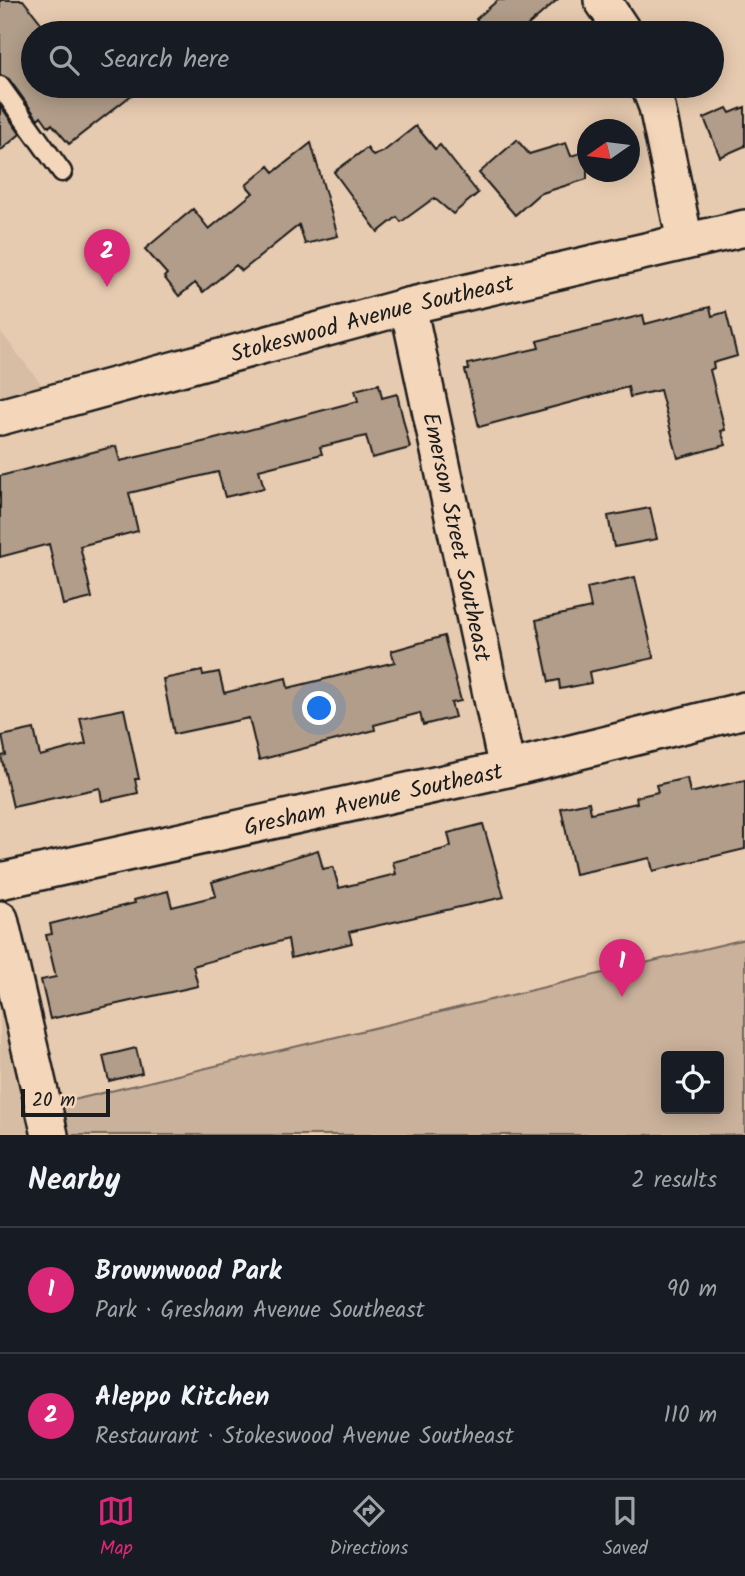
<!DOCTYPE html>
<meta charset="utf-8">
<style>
body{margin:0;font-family:Kalam,sans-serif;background:#20242c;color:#f1f3f6}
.controls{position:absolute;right:21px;bottom:21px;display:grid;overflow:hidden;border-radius:7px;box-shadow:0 4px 18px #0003}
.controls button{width:63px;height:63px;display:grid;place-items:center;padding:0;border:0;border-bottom:2px solid #363941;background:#171b24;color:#f1f3f6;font:35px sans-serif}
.compass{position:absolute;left:577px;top:119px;width:63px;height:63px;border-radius:50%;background:#171b24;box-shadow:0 4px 18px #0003;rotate:256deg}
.scale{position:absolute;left:21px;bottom:18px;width:89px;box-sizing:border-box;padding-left:7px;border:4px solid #1c1c1c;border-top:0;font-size:19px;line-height:24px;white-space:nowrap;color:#1c1c1c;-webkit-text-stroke:5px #f4d6ba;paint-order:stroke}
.you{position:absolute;left:320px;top:709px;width:24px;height:24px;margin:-18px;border:5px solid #fff;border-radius:50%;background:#1a73e8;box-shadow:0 0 0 10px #1a73e833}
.badge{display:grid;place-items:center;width:46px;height:46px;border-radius:50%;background:#db2777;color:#fff;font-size:23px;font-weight:700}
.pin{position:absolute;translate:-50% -58px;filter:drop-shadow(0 2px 4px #0008)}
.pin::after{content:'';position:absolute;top:37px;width:24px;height:21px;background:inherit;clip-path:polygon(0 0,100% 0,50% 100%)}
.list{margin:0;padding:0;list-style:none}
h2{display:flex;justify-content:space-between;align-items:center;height:91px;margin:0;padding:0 28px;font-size:30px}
h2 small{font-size:23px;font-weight:400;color:#9ea1a6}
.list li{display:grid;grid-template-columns:46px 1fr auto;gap:21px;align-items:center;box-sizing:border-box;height:126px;padding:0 28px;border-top:2px solid #363941}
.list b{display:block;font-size:26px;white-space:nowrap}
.list p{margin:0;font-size:23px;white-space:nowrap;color:#9ea1a6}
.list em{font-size:23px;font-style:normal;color:#9ea1a6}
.icon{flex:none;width:38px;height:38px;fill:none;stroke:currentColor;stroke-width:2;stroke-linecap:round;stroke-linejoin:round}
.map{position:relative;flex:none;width:745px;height:1135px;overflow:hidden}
.search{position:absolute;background:#171b24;box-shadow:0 4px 18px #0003;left:21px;right:21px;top:21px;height:77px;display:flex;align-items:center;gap:18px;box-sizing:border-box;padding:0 24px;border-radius:38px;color:#9ea1a6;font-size:26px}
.sheet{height:343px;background:#171b24}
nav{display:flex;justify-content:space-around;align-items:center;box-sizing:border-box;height:98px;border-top:2px solid #363941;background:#171b24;font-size:19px;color:#9ea1a6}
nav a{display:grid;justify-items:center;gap:4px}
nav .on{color:#db2777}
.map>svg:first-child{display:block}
.built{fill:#d7bda4}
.green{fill:#c9b19b;stroke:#72665c;stroke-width:2;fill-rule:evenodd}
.building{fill:#b19d89;stroke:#1c1c1c;stroke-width:2}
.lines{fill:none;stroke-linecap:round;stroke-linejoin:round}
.service-casing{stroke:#1c1c1c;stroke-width:23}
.minor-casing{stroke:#1c1c1c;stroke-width:40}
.service{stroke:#f4d6ba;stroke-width:18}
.minor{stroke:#f4d6ba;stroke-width:35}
.labels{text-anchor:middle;stroke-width:7;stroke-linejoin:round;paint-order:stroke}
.street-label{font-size:23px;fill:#1c1c1c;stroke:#f4d6ba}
</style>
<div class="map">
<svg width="745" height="1135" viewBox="0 0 745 1135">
<rect width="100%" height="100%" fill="#e7cbb0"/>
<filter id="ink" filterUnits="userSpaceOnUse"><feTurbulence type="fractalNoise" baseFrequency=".0143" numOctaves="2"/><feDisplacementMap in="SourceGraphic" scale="14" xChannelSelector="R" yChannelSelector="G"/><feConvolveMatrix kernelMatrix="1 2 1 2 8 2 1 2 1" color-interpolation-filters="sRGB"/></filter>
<g filter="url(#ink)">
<path class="built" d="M 0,331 L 55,402 L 0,417 Z
M 0,930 L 50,1135 L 0,1135 Z"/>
<path class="green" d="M 745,939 L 745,1135 L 50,1135 L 44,1107 ZM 666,1056 L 719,1056 L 719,1109 L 666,1109 Z"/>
<path class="building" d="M 0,0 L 23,0 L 49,33 L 33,33 L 33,86 L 143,86 L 69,144 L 52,124 L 49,127 L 41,116 L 38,119 L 9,79 L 0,75 Z
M 498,0 L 557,0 L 519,33 L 488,33 L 476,19 Z
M 0,105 L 20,134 L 0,151 Z
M 745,107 L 745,146 L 720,157 L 704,118 L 727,108 L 730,113 Z
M 416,126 L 435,149 L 440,145 L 478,193 L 453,214 L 434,198 L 401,222 L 397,217 L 378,232 L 334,172 L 367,148 L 373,156 L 383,152 Z
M 517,140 L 529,154 L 566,143 L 571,156 L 587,151 L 587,179 L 539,194 L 515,215 L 479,173 Z
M 311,143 L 338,236 L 305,244 L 299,225 L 242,271 L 236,265 L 203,292 L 195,283 L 179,296 L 164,277 L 167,274 L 145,249 L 193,209 L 209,229 L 253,193 L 246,185 L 269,166 L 274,172 Z
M 710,307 L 712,316 L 726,312 L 737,356 L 713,363 L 714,368 L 710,370 L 725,430 L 721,431 L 726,445 L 678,458 L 660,390 L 630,397 L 628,387 L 479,427 L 465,370 L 469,370 L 468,364 L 539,348 L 537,341 L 643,315 L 645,324 Z
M 379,384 L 382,398 L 397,394 L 410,448 L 372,458 L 366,436 L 320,447 L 322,454 L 259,470 L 264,488 L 225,497 L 218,472 L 129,493 L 138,531 L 80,546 L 92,598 L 63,605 L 49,544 L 0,557 L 0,476 L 116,446 L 120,461 L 211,440 L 358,401 L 355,390 Z
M 650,508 L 657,539 L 614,547 L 608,516 Z
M 635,577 L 654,658 L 589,672 L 591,683 L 560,689 L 559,680 L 549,682 L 536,620 L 591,608 L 587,588 Z
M 444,636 L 461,701 L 451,703 L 455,717 L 423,725 L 420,713 L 374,725 L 375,730 L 259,760 L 249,718 L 174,734 L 163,679 L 202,671 L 203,675 L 219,672 L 224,693 L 286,678 L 288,688 L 395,662 L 391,651 Z
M 124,709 L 139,779 L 135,779 L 138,793 L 102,801 L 100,788 L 13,807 L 1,756 L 6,755 L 2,736 L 34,729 L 40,756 L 86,744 L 80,718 Z
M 687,778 L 690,793 L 745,780 L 745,849 L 653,871 L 650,858 L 575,874 L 561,808 L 589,802 L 591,813 L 637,803 L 636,797 L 658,792 L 656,785 Z
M 483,824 L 504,897 L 349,932 L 352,943 L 291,958 L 288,939 L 193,966 L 198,986 L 50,1019 L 41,980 L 56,977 L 46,935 L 52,934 L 50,924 L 135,903 L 134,900 L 168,891 L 172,907 L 216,896 L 212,882 L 318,850 L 323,869 L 333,867 L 339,888 L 396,874 L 393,862 L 444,849 L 451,846 L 448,833 Z
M 136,1048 L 142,1073 L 109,1081 L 103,1056 Z"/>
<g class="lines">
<g class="service-casing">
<path id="service" d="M 0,86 L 62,172"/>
</g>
<g class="minor-casing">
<g id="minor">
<path d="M 602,0 L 624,33"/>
<path d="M 649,86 L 657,107 L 685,241"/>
<path id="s1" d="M 408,306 L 507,769"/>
<path id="s2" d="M 0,417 L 408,306 L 745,228"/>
<path id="s3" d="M 0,881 L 507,769 L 745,710"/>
<path d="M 0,919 L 50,1135"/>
</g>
</g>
<use href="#service" class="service"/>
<use href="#minor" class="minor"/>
</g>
</g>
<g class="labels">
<g class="street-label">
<text dy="8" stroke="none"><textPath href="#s2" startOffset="385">Stokeswood Avenue Southeast</textPath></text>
<text dy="8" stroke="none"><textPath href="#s1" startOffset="236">Emerson Street Southeast</textPath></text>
<text dy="8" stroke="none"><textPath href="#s3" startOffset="382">Gresham Avenue Southeast</textPath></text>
</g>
</g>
</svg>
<div class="controls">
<button><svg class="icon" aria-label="locate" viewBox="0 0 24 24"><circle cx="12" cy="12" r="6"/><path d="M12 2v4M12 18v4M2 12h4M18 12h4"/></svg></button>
</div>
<svg class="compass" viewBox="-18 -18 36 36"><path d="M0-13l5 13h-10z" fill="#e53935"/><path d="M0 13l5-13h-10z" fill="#9ea1a6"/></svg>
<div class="scale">20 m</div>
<div class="you"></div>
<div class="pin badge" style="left:622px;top:997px">1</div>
<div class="pin badge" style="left:107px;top:287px">2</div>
<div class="search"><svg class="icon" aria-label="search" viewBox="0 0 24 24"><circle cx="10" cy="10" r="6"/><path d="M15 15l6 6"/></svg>Search here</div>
</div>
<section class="sheet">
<h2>Nearby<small>2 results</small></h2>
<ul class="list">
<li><span class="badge">1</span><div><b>Brownwood Park</b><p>Park · Gresham Avenue Southeast</p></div><em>90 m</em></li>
<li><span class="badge">2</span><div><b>Aleppo Kitchen</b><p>Restaurant · Stokeswood Avenue Southeast</p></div><em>110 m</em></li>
</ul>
</section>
<nav>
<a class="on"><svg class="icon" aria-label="map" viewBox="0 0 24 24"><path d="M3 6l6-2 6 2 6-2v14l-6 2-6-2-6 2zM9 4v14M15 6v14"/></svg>Map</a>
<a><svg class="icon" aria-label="directions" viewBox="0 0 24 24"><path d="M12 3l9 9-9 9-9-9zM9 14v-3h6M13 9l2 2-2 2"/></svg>Directions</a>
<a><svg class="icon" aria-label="saved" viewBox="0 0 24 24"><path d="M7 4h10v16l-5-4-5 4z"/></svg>Saved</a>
</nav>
